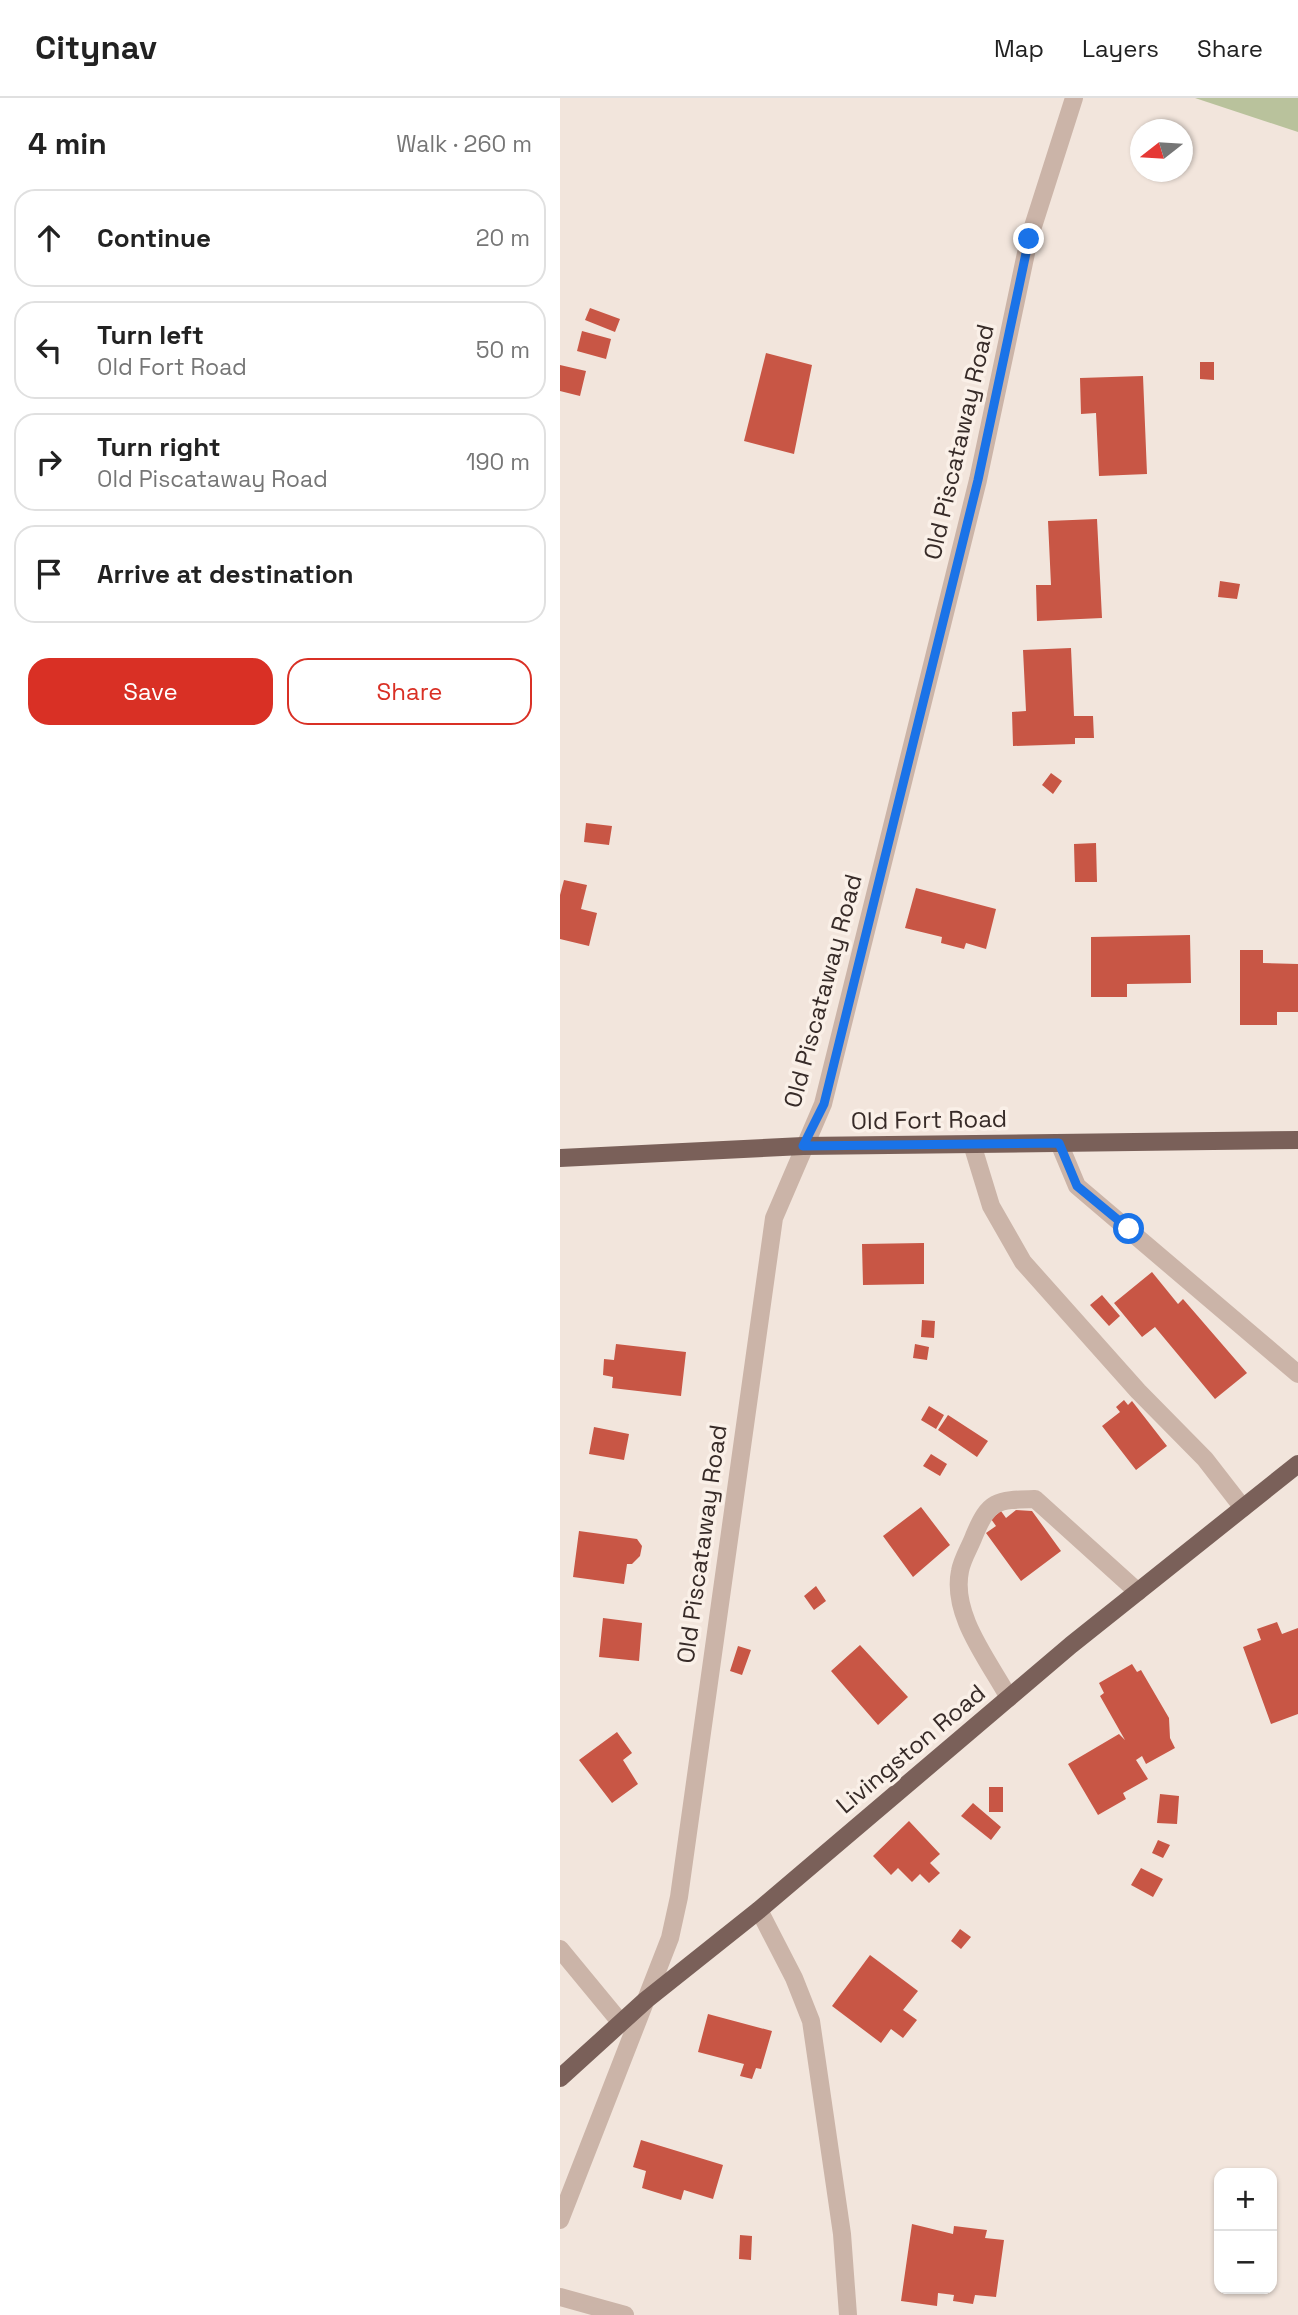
<!DOCTYPE html>
<meta charset="utf-8">
<style>
body{margin:0;font-family:"Space Grotesk",sans-serif;background:#f6f6f6;color:#222}
.controls{position:absolute;right:21px;bottom:21px;display:grid;overflow:hidden;border-radius:14px;box-shadow:0 2px 5px #0004}
.controls button{width:63px;height:63px;display:grid;place-items:center;padding:0;border:0;border-bottom:2px solid #e0e0e0;background:#fff;color:#222;font:35px sans-serif}
.compass{position:absolute;left:570px;top:21px;width:63px;height:63px;border-radius:50%;background:#fff;box-shadow:0 2px 5px #0004;rotate:253deg}
.stop{position:absolute;width:21px;height:21px;margin:-16px;border:5px solid #1a73e8;border-radius:50%;background:#fff}
.stop.end{background:#1a73e8;border-color:#fff;box-shadow:0 2px 7px #0008}
.list{margin:0;padding:0;list-style:none}
h2{display:flex;justify-content:space-between;align-items:center;height:91px;margin:0;padding:0 28px;font-size:30px}
h2 small{font-size:23px;font-weight:400;color:#767676}
.list li{display:grid;grid-template-columns:46px 1fr auto;gap:21px;align-items:center;box-sizing:border-box;height:98px;margin:0 14px 14px;padding:0 14px;border:2px solid #e0e0e0;border-radius:21px}
.list b{display:block;font-size:26px;white-space:nowrap}
.list p{margin:0;font-size:23px;white-space:nowrap;color:#767676}
.list em{font-size:23px;font-style:normal;color:#767676}
.actions{display:flex;gap:14px;padding:21px 28px}
.actions a{flex:1;padding:16px 0;border:2px solid #d93025;border-radius:21px;text-align:center;font-size:24px;color:#d93025}
.actions .main{background:#d93025;color:#fff}
.icon{flex:none;width:38px;height:38px;fill:none;stroke:currentColor;stroke-width:2;stroke-linecap:round;stroke-linejoin:round}
.map{position:relative;flex:none;width:738px;height:2217px;overflow:hidden}
header{display:flex;align-items:center;gap:42px;box-sizing:border-box;height:98px;padding:0 35px;background:#fff;border-bottom:2px solid #e0e0e0}
header strong{font-size:33px}
nav{display:flex;gap:38px;margin-inline-start:auto;font-size:24px}
main{display:flex}
aside{flex:1;background:#fff}
.map>svg:first-child{display:block}
.green{fill:#b9c29c}
.building{fill:#c85645}
.lines{fill:none;stroke-linecap:round;stroke-linejoin:round}
.minor{stroke:#cbb4a8;stroke-width:18}
.major{stroke:#7a6059;stroke-width:18}
.route{stroke:#1a73e8;stroke-width:9}
.labels{text-anchor:middle;stroke-width:7;stroke-linejoin:round;paint-order:stroke}
.street-label{font-size:24px;fill:#372b28;stroke:#faf0e8}
</style>
<header>
<strong>Citynav</strong>
<nav><a>Map</a><a>Layers</a><a>Share</a></nav>
</header>
<main>
<aside>
<h2>4 min<small>Walk · 260 m</small></h2>
<ul class="list">
<li><svg class="icon" aria-label="ahead" viewBox="0 0 24 24"><path d="M12 20V5M6 11l6-6 6 6"/></svg><div><b>Continue</b></div><em>20 m</em></li>
<li><svg class="icon" aria-label="left" viewBox="0 0 24 24"><path d="M17 20v-9H6M10 6l-5 5 5 5"/></svg><div><b>Turn left</b><p>Old Fort Road</p></div><em>50 m</em></li>
<li><svg class="icon" aria-label="right" viewBox="0 0 24 24"><path d="M7 20v-9h11M14 6l5 5-5 5"/></svg><div><b>Turn right</b><p>Old Piscataway Road</p></div><em>190 m</em></li>
<li><svg class="icon" aria-label="arrive" viewBox="0 0 24 24"><path d="M6 21V4h12l-3 4 3 4H6"/></svg><div><b>Arrive at destination</b></div></li>
</ul>
<div class="actions"><a class="main">Save</a><a>Share</a></div>
</aside>
<div class="map">
<svg width="738" height="2217" viewBox="0 0 738 2217">
<rect width="100%" height="100%" fill="#f2e5dc"/>
<path class="green" d="M 635,0 L 738,0 L 738,34 Z"/>
<path class="building" d="M 30,210 L 60,221 L 55,234 L 25,222 Z
M 22,233 L 51,241 L 46,261 L 17,253 Z
M 206,255 L 252,267 L 234,356 L 184,343 Z
M 640,264 L 654,264 L 654,282 L 640,281 Z
M 0,267 L 26,273 L 20,298 L 0,293 Z
M 583,278 L 587,376 L 539,378 L 536,315 L 521,316 L 520,280 Z
M 537,421 L 542,520 L 477,523 L 476,487 L 491,487 L 488,423 Z
M 660,483 L 680,486 L 677,501 L 658,499 Z
M 511,550 L 514,618 L 533,618 L 534,640 L 515,640 L 515,646 L 453,648 L 452,614 L 466,613 L 463,552 Z
M 491,675 L 502,683 L 493,696 L 482,687 Z
M 26,725 L 52,728 L 49,747 L 24,744 Z
M 536,745 L 537,784 L 515,784 L 514,746 Z
M 4,782 L 27,787 L 21,811 L 37,815 L 29,848 L 0,841 L 0,797 Z
M 356,790 L 436,811 L 426,851 L 406,845 L 404,851 L 381,845 L 382,839 L 345,830 Z
M 630,837 L 631,885 L 567,886 L 567,899 L 531,899 L 531,839 Z
M 680,852 L 703,852 L 703,865 L 738,866 L 738,914 L 717,914 L 717,927 L 680,927 Z
M 364,1145 L 364,1186 L 303,1187 L 302,1146 Z
M 592,1174 L 618,1206 L 623,1201 L 687,1275 L 655,1301 L 595,1229 L 582,1239 L 554,1205 Z
M 542,1197 L 560,1218 L 549,1228 L 530,1207 Z
M 362,1222 L 375,1223 L 374,1240 L 361,1239 Z
M 56,1246 L 126,1254 L 121,1298 L 52,1290 L 53,1279 L 43,1277 L 44,1261 L 54,1262 Z
M 355,1246 L 369,1249 L 367,1262 L 353,1260 Z
M 564,1302 L 568,1307 L 572,1303 L 607,1348 L 576,1372 L 542,1328 L 560,1314 L 556,1309 Z
M 369,1308 L 384,1317 L 376,1331 L 361,1322 Z
M 388,1317 L 428,1343 L 417,1359 L 378,1332 Z
M 34,1329 L 69,1336 L 64,1362 L 29,1356 Z
M 371,1356 L 387,1366 L 380,1378 L 363,1368 Z
M 361,1409 L 390,1447 L 353,1479 L 323,1438 Z
M 456,1412 L 472,1413 L 501,1453 L 461,1483 L 426,1435 L 436,1428 L 431,1421 L 441,1413 L 446,1420 Z
M 19,1433 L 77,1441 L 82,1448 L 80,1458 L 72,1466 L 67,1466 L 64,1486 L 13,1479 Z
M 256,1488 L 266,1503 L 254,1512 L 244,1498 Z
M 43,1520 L 82,1525 L 79,1563 L 39,1559 Z
M 717,1524 L 722,1536 L 738,1530 L 738,1616 L 711,1626 L 683,1549 L 701,1542 L 697,1531 Z
M 300,1547 L 348,1599 L 318,1627 L 271,1573 Z
M 178,1548 L 191,1552 L 182,1577 L 170,1573 Z
M 572,1566 L 577,1574 L 581,1572 L 609,1620 L 610,1640 L 615,1650 L 586,1666 L 582,1658 L 576,1662 L 588,1681 L 563,1695 L 566,1701 L 538,1717 L 508,1666 L 559,1636 L 565,1642 L 540,1598 L 544,1595 L 539,1585 Z
M 57,1634 L 72,1655 L 63,1662 L 78,1686 L 52,1705 L 19,1662 Z
M 429,1689 L 443,1689 L 443,1714 L 429,1714 Z
M 600,1696 L 619,1698 L 617,1726 L 597,1725 Z
M 413,1705 L 441,1729 L 431,1742 L 401,1718 Z
M 349,1723 L 380,1756 L 370,1765 L 380,1775 L 369,1785 L 360,1776 L 352,1784 L 338,1770 L 331,1777 L 313,1758 Z
M 598,1742 L 610,1747 L 603,1760 L 592,1755 Z
M 581,1770 L 603,1781 L 593,1799 L 571,1787 Z
M 400,1831 L 411,1839 L 401,1851 L 391,1843 Z
M 310,1857 L 358,1893 L 343,1912 L 357,1922 L 343,1940 L 331,1931 L 321,1945 L 272,1908 Z
M 148,1916 L 212,1933 L 201,1971 L 196,1970 L 192,1981 L 180,1978 L 184,1966 L 138,1954 Z
M 81,2042 L 163,2067 L 153,2101 L 124,2092 L 121,2102 L 82,2090 L 86,2073 L 73,2069 Z
M 352,2126 L 393,2136 L 394,2128 L 427,2132 L 425,2140 L 444,2142 L 436,2199 L 415,2197 L 413,2206 L 393,2203 L 394,2197 L 378,2195 L 377,2208 L 341,2203 Z
M 180,2137 L 192,2138 L 191,2162 L 179,2161 Z"/>
<g class="lines">
<path class="minor" d="M 499,1045 L 517,1088 L 738,1276
M 412,1046 L 431,1108 L 463,1164 L 578,1293 L 645,1361 L 683,1410
M 449,1600 C 429,1563 391,1517 400,1473 C 402,1461 410,1449 414,1438 C 429,1402 436,1402 475,1401 L 578,1494
M 199,1812 L 234,1880 L 251,1923 L 282,2136 L 288,2217
M 0,1851 L 61,1925
M 0,2122 L 110,1840 L 119,1799 L 214,1120 L 263,1006 L 418,382 L 469,141 L 514,0
M 0,2199 L 65,2217"/>
<path class="major" d="M 0,1060 L 243,1048 L 738,1042
M 0,1980 L 86,1902 L 199,1812 L 511,1547 L 738,1366"/>
</g>
<g class="lines">
<path class="route" d="M 469,141 L 418,382 L 264,1006 L 243,1048 L 499,1045 L 517,1088 L 569,1131"/>
</g>
<g class="labels">
<g class="street-label">
<text transform="translate(399 344) rotate(-77)" y="8">Old Piscataway Road</text>
<text transform="translate(263 893) rotate(-75)" y="8">Old Piscataway Road</text>
<text transform="translate(369 1022) rotate(-1)" y="8">Old Fort Road</text>
<text transform="translate(142 1446) rotate(-82)" y="8">Old Piscataway Road</text>
<text transform="translate(351 1651) rotate(-40)" y="8">Livingston Road</text>
</g>
</g>
</svg>
<div class="controls">
<button>+</button>
<button>−</button>
</div>
<svg class="compass" viewBox="-18 -18 36 36"><path d="M0-13l5 13h-10z" fill="#e53935"/><path d="M0 13l5-13h-10z" fill="#767676"/></svg>
<div class="stop" style="left:569px;top:1131px"></div>
<div class="stop end" style="left:469px;top:141px"></div>
</div>
</main>
